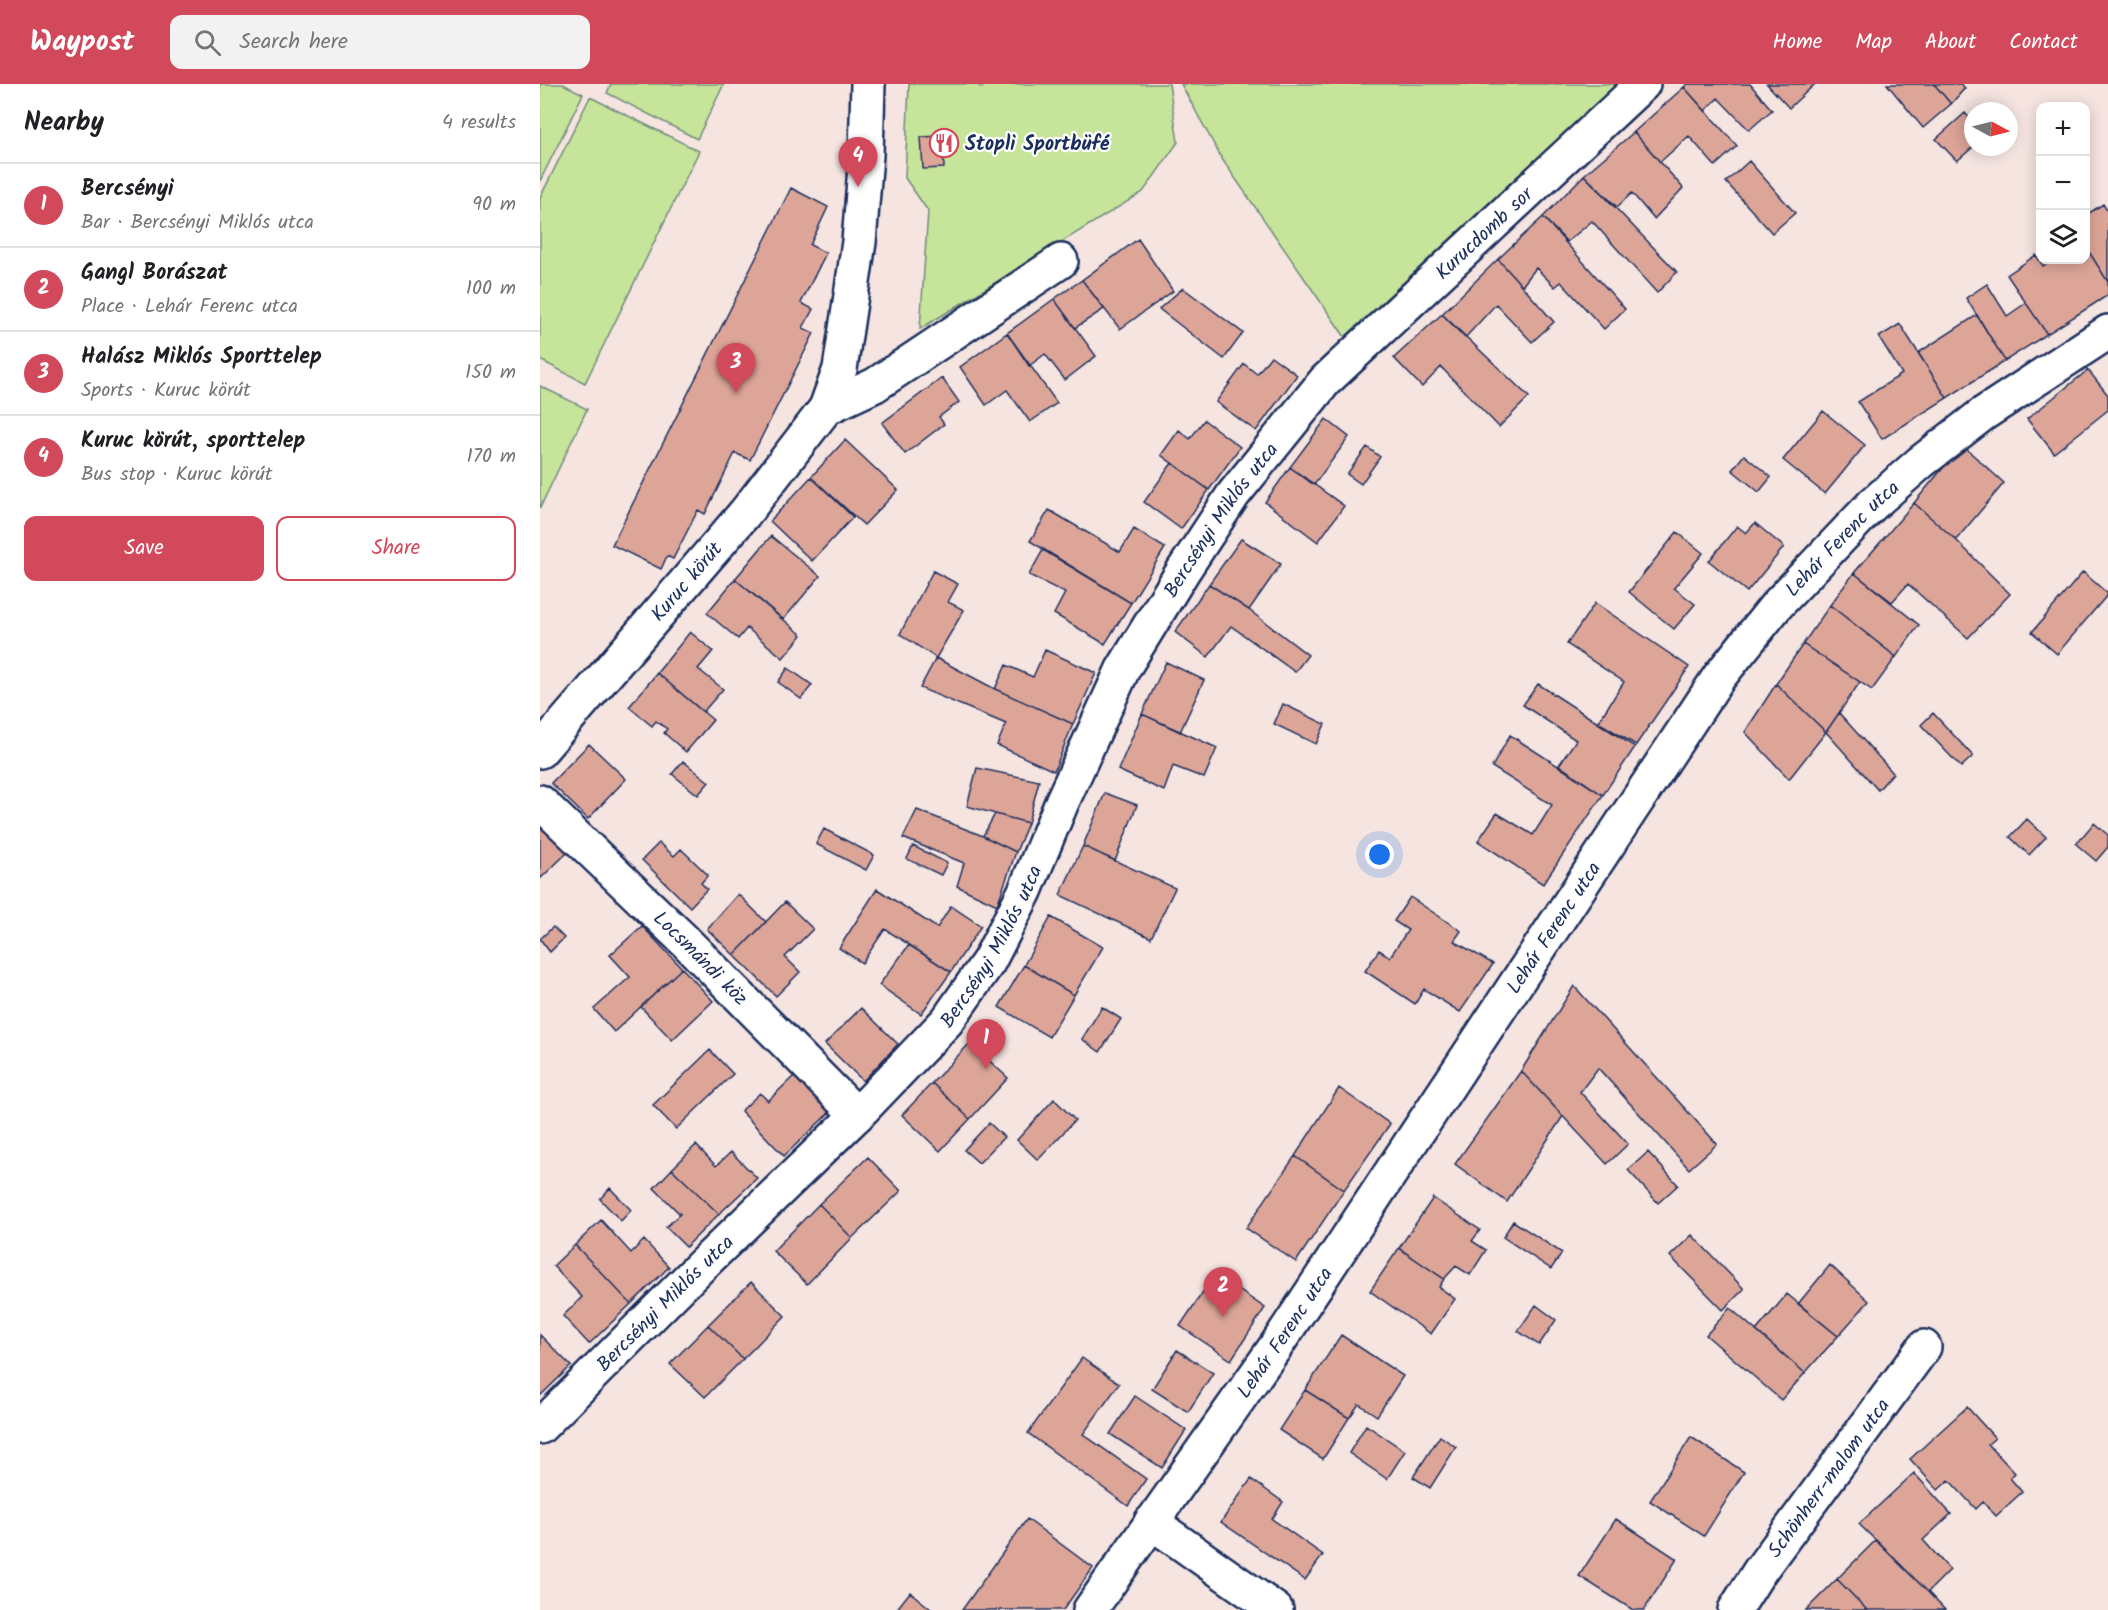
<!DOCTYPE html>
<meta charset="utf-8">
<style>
body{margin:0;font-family:Kalam,sans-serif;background:#f2f2f2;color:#202124}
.controls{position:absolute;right:18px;top:18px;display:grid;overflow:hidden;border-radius:12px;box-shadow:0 3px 15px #0003}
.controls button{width:54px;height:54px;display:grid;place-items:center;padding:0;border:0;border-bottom:2px solid #e0e0e0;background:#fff;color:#202124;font:30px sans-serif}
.compass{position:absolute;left:1424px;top:18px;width:54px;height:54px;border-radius:50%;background:#fff;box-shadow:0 3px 15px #0003;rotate:97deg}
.you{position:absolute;left:840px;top:771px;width:21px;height:21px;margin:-15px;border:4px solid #fff;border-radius:50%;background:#1a73e8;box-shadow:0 0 0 9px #1a73e833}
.badge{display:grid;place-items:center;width:39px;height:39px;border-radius:50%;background:#d1495b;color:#fff;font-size:20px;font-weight:700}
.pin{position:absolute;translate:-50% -50px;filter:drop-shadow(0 2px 3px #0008)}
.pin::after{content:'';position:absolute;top:32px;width:21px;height:18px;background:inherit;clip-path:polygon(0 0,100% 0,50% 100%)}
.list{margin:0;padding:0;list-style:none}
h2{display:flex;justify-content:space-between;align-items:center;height:78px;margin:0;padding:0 24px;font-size:26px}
h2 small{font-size:20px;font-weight:400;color:#757577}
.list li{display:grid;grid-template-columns:39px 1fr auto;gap:18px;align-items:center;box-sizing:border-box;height:84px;padding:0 24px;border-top:2px solid #e0e0e0}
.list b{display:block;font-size:22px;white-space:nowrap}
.list p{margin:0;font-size:20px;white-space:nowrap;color:#757577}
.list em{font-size:20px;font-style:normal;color:#757577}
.actions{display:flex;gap:12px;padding:18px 24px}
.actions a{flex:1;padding:14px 0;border:2px solid #d1495b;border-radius:12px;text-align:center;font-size:21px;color:#d1495b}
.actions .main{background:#d1495b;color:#fff}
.icon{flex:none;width:33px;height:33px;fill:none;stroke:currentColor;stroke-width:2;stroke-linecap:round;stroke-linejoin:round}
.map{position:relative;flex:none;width:1568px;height:1526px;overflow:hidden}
header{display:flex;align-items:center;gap:36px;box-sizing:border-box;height:84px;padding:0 30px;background:#d1495b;color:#fff}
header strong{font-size:28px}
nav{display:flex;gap:33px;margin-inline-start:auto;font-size:21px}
.search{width:420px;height:54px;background:#f2f2f2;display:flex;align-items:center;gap:15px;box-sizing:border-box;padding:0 21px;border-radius:12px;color:#757577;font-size:22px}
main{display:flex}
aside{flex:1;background:#fff}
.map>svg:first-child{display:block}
.green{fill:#c7e49b;stroke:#718a7c;stroke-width:1.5}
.building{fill:#dda598;stroke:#1b2f5e;stroke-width:1.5}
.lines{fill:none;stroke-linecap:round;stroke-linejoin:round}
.street-casing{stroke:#1b2f5e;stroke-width:38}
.street{stroke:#fff;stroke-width:33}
.labels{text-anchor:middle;stroke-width:4.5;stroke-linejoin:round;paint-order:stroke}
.poi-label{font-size:20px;font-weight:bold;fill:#1b2f5e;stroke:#fff;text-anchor:start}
.street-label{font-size:20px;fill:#1b2f5e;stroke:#fff}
</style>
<header>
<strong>Waypost</strong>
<div class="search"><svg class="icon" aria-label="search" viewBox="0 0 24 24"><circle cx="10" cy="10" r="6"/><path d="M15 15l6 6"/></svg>Search here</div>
<nav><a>Home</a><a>Map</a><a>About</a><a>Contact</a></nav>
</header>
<main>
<aside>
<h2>Nearby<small>4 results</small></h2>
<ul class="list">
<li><span class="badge">1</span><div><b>Bercsényi</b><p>Bar · Bercsényi Miklós utca</p></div><em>90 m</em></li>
<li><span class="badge">2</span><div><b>Gangl Borászat</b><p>Place · Lehár Ferenc utca</p></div><em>100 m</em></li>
<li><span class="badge">3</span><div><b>Halász Miklós Sporttelep</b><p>Sports · Kuruc körút</p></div><em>150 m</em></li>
<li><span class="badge">4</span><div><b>Kuruc körút, sporttelep</b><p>Bus stop · Kuruc körút</p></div><em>170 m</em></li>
</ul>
<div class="actions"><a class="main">Save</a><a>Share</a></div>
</aside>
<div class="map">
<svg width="1568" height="1526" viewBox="0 0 1568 1526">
<rect width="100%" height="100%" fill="#f5e4e0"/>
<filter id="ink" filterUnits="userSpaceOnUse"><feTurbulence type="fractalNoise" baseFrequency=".0167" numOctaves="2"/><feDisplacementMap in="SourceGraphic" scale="12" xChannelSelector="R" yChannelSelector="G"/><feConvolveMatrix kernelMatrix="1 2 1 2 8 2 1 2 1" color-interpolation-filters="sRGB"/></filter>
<g filter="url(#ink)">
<path class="green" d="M 0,0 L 23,0 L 43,10 L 0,97 Z
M 71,0 L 184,0 L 157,55 L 67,9 Z
M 369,0 L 437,0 L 441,4 L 447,0 L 629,0 L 638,58 L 603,108 L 380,245 L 388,127 L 365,94 Z
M 641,0 L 1077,0 L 805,253 L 682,75 Z
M 50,13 L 159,67 L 45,299 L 0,276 L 0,114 Z
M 0,302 L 47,325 L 0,424 Z"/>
<path class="building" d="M 1147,0 L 1210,0 L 1232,26 L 1209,46 L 1178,14 L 1165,27 L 1144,3 Z
M 1227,0 L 1275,0 L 1249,24 Z
M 1347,0 L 1394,0 L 1411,20 L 1383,44 Z
M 1394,0 L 1421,0 L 1425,4 L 1411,20 Z
M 1144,3 L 1197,62 L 1175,82 L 1149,52 L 1120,78 L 1094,48 Z
M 1425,29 L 1433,38 L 1433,63 L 1417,77 L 1396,55 Z
M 1094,48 L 1143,104 L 1114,135 L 1092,109 L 1077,123 L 1044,91 Z
M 403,52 L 404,84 L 383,85 L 381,53 Z
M 1209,77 L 1255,129 L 1232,149 L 1186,98 Z
M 1044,91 L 1137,188 L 1117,209 L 1052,137 L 1027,158 L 1003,133 Z
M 251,104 L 288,123 L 270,161 L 286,169 L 261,219 L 273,225 L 263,244 L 274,249 L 210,376 L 195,369 L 165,430 L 158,426 L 133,475 L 127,472 L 121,485 L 72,461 Z
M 1563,120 L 1568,128 L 1568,198 L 1546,163 L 1546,131 Z
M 1003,133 L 1085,225 L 1064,245 L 1021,198 L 1015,203 L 996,184 L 982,202 L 958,175 Z
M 598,155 L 633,207 L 580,245 L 542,196 Z
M 1546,163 L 1568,198 L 1568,211 L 1507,250 L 1467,191 L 1496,171 L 1503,182 L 1513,176 L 1546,176 Z
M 958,175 L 1014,238 L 992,258 L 956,220 L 925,254 L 902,230 Z
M 542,196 L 564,225 L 535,244 L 514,215 Z
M 1447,200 L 1467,232 L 1486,219 L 1507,250 L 1465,277 L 1426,214 Z
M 643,204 L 703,249 L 684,275 L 619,225 Z
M 514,215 L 556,272 L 525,296 L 505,270 L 489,282 L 467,249 Z
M 902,230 L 989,313 L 959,343 L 901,283 L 882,303 L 854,274 Z
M 1437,231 L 1465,277 L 1407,314 L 1378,269 Z
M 1360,240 L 1407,314 L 1342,355 L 1318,318 L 1362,290 L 1339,253 Z
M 467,249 L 517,319 L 490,338 L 467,306 L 446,321 L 420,283 Z
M 731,272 L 757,291 L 716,347 L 676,318 L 704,280 L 717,290 Z
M 1548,286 L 1568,311 L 1568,326 L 1514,369 L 1487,335 Z
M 402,294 L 419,318 L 399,333 L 404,340 L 365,370 L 342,339 Z
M 1283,327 L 1325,361 L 1285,410 L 1243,376 Z
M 786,335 L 809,353 L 774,401 L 750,383 Z
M 664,336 L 700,363 L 669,406 L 621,371 L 639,346 L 650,355 Z
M 305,356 L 358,406 L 324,441 L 271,393 Z
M 1422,361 L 1464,399 L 1416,456 L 1374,419 Z
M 827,363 L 840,373 L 821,400 L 807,390 Z
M 1204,371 L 1231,393 L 1219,408 L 1192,386 Z
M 632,379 L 669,406 L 641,445 L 604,418 Z
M 750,383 L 804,422 L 778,458 L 725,418 Z
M 271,393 L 313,433 L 272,477 L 230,437 Z
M 1374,419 L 1416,456 L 1470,510 L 1428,554 L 1368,500 L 1352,518 L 1314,489 Z
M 509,426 L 580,468 L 594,445 L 625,464 L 591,519 L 490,457 Z
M 1215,439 L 1244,463 L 1207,508 L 1169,477 L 1197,442 L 1206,449 Z
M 1137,448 L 1163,469 L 1134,504 L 1155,520 L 1134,545 L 1089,508 Z
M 231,452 L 280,492 L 243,536 L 195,495 Z
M 701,455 L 741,480 L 709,526 L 669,500 Z
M 503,466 L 591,519 L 565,560 L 514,530 L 525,509 L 489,491 Z
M 393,487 L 418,500 L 408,518 L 424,526 L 396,574 L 360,550 Z
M 1543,488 L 1568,510 L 1517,570 L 1492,548 Z
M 1314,489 L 1379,541 L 1356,573 L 1290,521 Z
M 195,495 L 262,551 L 243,574 L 207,544 L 198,555 L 167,529 Z
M 669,500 L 709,526 L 768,571 L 755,588 L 691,542 L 668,573 L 635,548 Z
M 1055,519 L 1149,583 L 1096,661 L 1058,638 L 1084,598 L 1027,560 Z
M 1290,521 L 1356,573 L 1332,606 L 1263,560 Z
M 150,548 L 173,567 L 158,585 L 183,605 L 163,628 L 117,589 Z
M 1263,560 L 1320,598 L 1286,648 L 1236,600 Z
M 505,566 L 556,589 L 533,640 L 455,605 L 466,581 L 493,593 Z
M 396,574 L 455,605 L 533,640 L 514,687 L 457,661 L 466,640 L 380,604 Z
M 626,578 L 664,596 L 640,648 L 602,630 Z
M 248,584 L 272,601 L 261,615 L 238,598 Z
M 117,589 L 173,636 L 146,668 L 124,649 L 127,645 L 116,637 L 112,642 L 89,623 Z
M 998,600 L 1095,663 L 1063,711 L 1019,681 L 1036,656 L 983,621 Z
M 1236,600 L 1286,648 L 1249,695 L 1205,648 Z
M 743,620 L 785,640 L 776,660 L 734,640 Z
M 1299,629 L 1353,689 L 1338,706 L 1286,648 Z
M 1393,629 L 1433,672 L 1421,683 L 1381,641 Z
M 602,630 L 677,664 L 664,694 L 633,682 L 624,707 L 578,686 Z
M 970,651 L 1063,711 L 1003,800 L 938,757 L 957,729 L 993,751 L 1012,721 L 952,683 Z
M 49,660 L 86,695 L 48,735 L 11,699 Z
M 143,677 L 169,698 L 158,711 L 132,690 Z
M 437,684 L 499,697 L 488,739 L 427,722 Z
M 565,709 L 597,721 L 575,777 L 543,762 Z
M 377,726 L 443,752 L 476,768 L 457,821 L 417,802 L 424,779 L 363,754 Z
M 455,730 L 488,739 L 476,768 L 443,752 Z
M 1487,735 L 1506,753 L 1489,771 L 1470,753 Z
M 0,739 L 28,768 L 0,795 Z
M 1554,739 L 1568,751 L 1568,763 L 1556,777 L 1536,760 Z
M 284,745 L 334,771 L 326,786 L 276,760 Z
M 119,759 L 134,772 L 141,765 L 168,791 L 161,799 L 167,805 L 150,823 L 102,776 Z
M 373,762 L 407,779 L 401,791 L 367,775 Z
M 543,762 L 635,804 L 611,854 L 520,811 Z
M 337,805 L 397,844 L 411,822 L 441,842 L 411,888 L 345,845 L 322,879 L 299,864 Z
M 198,810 L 226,838 L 194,871 L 167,845 Z
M 870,813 L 921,847 L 914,857 L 953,880 L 920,928 L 884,905 L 875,920 L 825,887 L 839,866 L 850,873 L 868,846 L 854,837 Z
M 245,818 L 273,845 L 245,873 L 260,888 L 236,912 L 194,871 Z
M 511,833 L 563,863 L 534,911 L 484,881 Z
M 102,842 L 142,884 L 74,948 L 54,925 L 90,893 L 70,871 Z
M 13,843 L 24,854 L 10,868 L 0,855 Z
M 369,861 L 411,888 L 381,930 L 339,901 Z
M 484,881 L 534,911 L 509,953 L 459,923 Z
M 142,884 L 173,917 L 132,956 L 101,923 Z
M 1034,902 L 1177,1060 L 1149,1085 L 1058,984 L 1040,1008 L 1088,1060 L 1067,1080 L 981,987 Z
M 562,923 L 581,935 L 560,968 L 542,955 Z
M 321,924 L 358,960 L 323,997 L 285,960 Z
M 430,959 L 468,994 L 430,1035 L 392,999 Z
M 170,966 L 193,990 L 136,1045 L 113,1021 Z
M 981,987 L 1023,1032 L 967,1118 L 915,1080 Z
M 255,991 L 290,1028 L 244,1072 L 201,1027 L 220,1009 L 228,1017 Z
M 392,999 L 430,1035 L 400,1067 L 362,1031 Z
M 799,1004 L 850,1040 L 804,1106 L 755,1072 Z
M 514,1015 L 535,1036 L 498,1076 L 477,1056 Z
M 449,1039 L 464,1053 L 439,1079 L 424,1066 Z
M 156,1061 L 176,1082 L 191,1068 L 217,1094 L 179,1130 L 132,1085 Z
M 1108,1068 L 1138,1101 L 1118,1119 L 1088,1086 Z
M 755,1072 L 804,1106 L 756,1178 L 706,1144 Z
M 328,1073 L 361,1107 L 312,1154 L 279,1120 Z
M 132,1085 L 179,1130 L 146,1163 L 126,1143 L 140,1130 L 114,1104 Z
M 70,1104 L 91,1126 L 81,1137 L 60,1115 Z
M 893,1114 L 940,1146 L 932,1157 L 946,1166 L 930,1191 L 916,1182 L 904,1195 L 859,1164 Z
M 279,1120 L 312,1154 L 267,1200 L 233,1167 Z
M 61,1136 L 91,1169 L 104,1156 L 129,1183 L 91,1220 L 35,1161 Z
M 973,1137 L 1022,1169 L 1011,1185 L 963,1153 Z
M 1152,1151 L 1204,1205 L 1183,1226 L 1130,1172 Z
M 35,1161 L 91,1220 L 49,1260 L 23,1232 L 42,1213 L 13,1182 Z
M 859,1164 L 904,1195 L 899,1203 L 915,1215 L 891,1250 L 830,1207 Z
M 1290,1181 L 1329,1217 L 1298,1252 L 1258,1220 Z
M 675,1190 L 725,1224 L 691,1276 L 640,1242 Z
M 211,1198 L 245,1232 L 203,1275 L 168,1241 Z
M 1247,1210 L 1298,1252 L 1265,1289 L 1216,1247 Z
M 996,1221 L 1016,1236 L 999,1261 L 978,1247 Z
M 1190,1224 L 1265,1289 L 1241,1316 L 1166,1251 Z
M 168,1241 L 203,1275 L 165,1313 L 130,1280 Z
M 0,1251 L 31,1282 L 0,1312 Z
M 801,1251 L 863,1292 L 837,1332 L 819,1320 L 809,1334 L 765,1306 Z
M 637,1266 L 673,1289 L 648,1328 L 612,1305 Z
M 542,1274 L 579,1300 L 543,1350 L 606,1395 L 588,1422 L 488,1349 Z
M 765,1306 L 809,1334 L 783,1375 L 739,1346 Z
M 595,1312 L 646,1346 L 622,1384 L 570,1350 Z
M 1427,1323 L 1455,1354 L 1448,1360 L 1475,1389 L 1470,1394 L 1482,1408 L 1456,1432 L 1443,1418 L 1436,1425 L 1409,1396 L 1398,1406 L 1370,1375 Z
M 826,1341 L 865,1367 L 847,1395 L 809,1369 Z
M 900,1352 L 916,1363 L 890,1404 L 873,1393 Z
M 1151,1353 L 1204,1388 L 1164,1452 L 1110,1417 Z
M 1374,1389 L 1411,1430 L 1383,1456 L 1410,1486 L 1388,1508 L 1319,1440 Z
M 711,1395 L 743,1418 L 732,1435 L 783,1471 L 765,1496 L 681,1438 Z
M 487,1435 L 553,1484 L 523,1526 L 422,1526 Z
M 1076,1435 L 1137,1475 L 1104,1526 L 1093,1526 L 1039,1492 Z
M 1336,1456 L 1388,1508 L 1405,1526 L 1327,1526 L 1297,1495 Z
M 1297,1495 L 1327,1526 L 1266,1526 Z
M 370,1508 L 392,1526 L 356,1526 Z"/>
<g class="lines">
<g class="street-casing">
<g id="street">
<path d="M 286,324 L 335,301 L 521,177"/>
<path id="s1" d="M 0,667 L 205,429 L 286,324 L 300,285 L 319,158 L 326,71 L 328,0"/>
<path id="s2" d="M 0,718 L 145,857 L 317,1031"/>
<path id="s3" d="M 0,1343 L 159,1184 L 317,1031 L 407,937 L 449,877 L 485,807 L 522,718 L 583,585 L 643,487 L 693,411 L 785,297 L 1103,0"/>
<path d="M 611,1438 L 736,1526"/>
<path id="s4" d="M 550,1526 L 736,1262 L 1179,593 L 1236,522 L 1333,420 L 1381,378 L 1443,330 L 1568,248"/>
<path id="s5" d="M 1195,1526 L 1219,1488 L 1384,1263"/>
</g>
</g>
<use href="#street" class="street"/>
</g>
</g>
<defs>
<g id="restaurant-ring" transform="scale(1.5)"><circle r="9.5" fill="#fff" stroke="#d1495b" stroke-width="1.5"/><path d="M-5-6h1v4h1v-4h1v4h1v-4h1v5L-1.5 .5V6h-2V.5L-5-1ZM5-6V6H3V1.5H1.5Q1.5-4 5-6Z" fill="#d1495b"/></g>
</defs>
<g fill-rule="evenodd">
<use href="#restaurant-ring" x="404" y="59"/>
</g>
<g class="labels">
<g class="poi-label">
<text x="425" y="66">Stopli Sportbüfé</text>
</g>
<g class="street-label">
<text dy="7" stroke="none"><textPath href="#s3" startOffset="1539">Kurucdomb sor</textPath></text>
<text dy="7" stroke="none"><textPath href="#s3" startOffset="1148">Bercsényi Miklós utca</textPath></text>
<text dy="7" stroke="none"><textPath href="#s4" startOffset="1311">Lehár Ferenc utca</textPath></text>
<text dy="7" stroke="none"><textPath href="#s1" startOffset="224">Kuruc körút</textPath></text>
<text dy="7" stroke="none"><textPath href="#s4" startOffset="825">Lehár Ferenc utca</textPath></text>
<text dy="7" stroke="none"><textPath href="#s3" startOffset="662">Bercsényi Miklós utca</textPath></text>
<text dy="7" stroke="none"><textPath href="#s2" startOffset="224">Locsmándi köz</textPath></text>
<text dy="7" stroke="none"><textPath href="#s3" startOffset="176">Bercsényi Miklós utca</textPath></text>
<text dy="7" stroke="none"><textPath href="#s4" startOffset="339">Lehár Ferenc utca</textPath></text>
<text dy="7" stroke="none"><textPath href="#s5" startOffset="162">Schönherr-malom utca</textPath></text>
</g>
</g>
</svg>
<div class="controls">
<button>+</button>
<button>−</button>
<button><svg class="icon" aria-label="layers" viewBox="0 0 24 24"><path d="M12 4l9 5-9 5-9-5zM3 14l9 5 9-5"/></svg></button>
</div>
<svg class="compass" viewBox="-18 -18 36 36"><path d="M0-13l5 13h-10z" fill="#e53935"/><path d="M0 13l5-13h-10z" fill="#757577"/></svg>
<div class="you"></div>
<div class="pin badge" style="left:446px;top:985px">1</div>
<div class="pin badge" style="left:683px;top:1233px">2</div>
<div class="pin badge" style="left:196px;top:309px">3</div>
<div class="pin badge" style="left:318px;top:103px">4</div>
</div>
</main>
